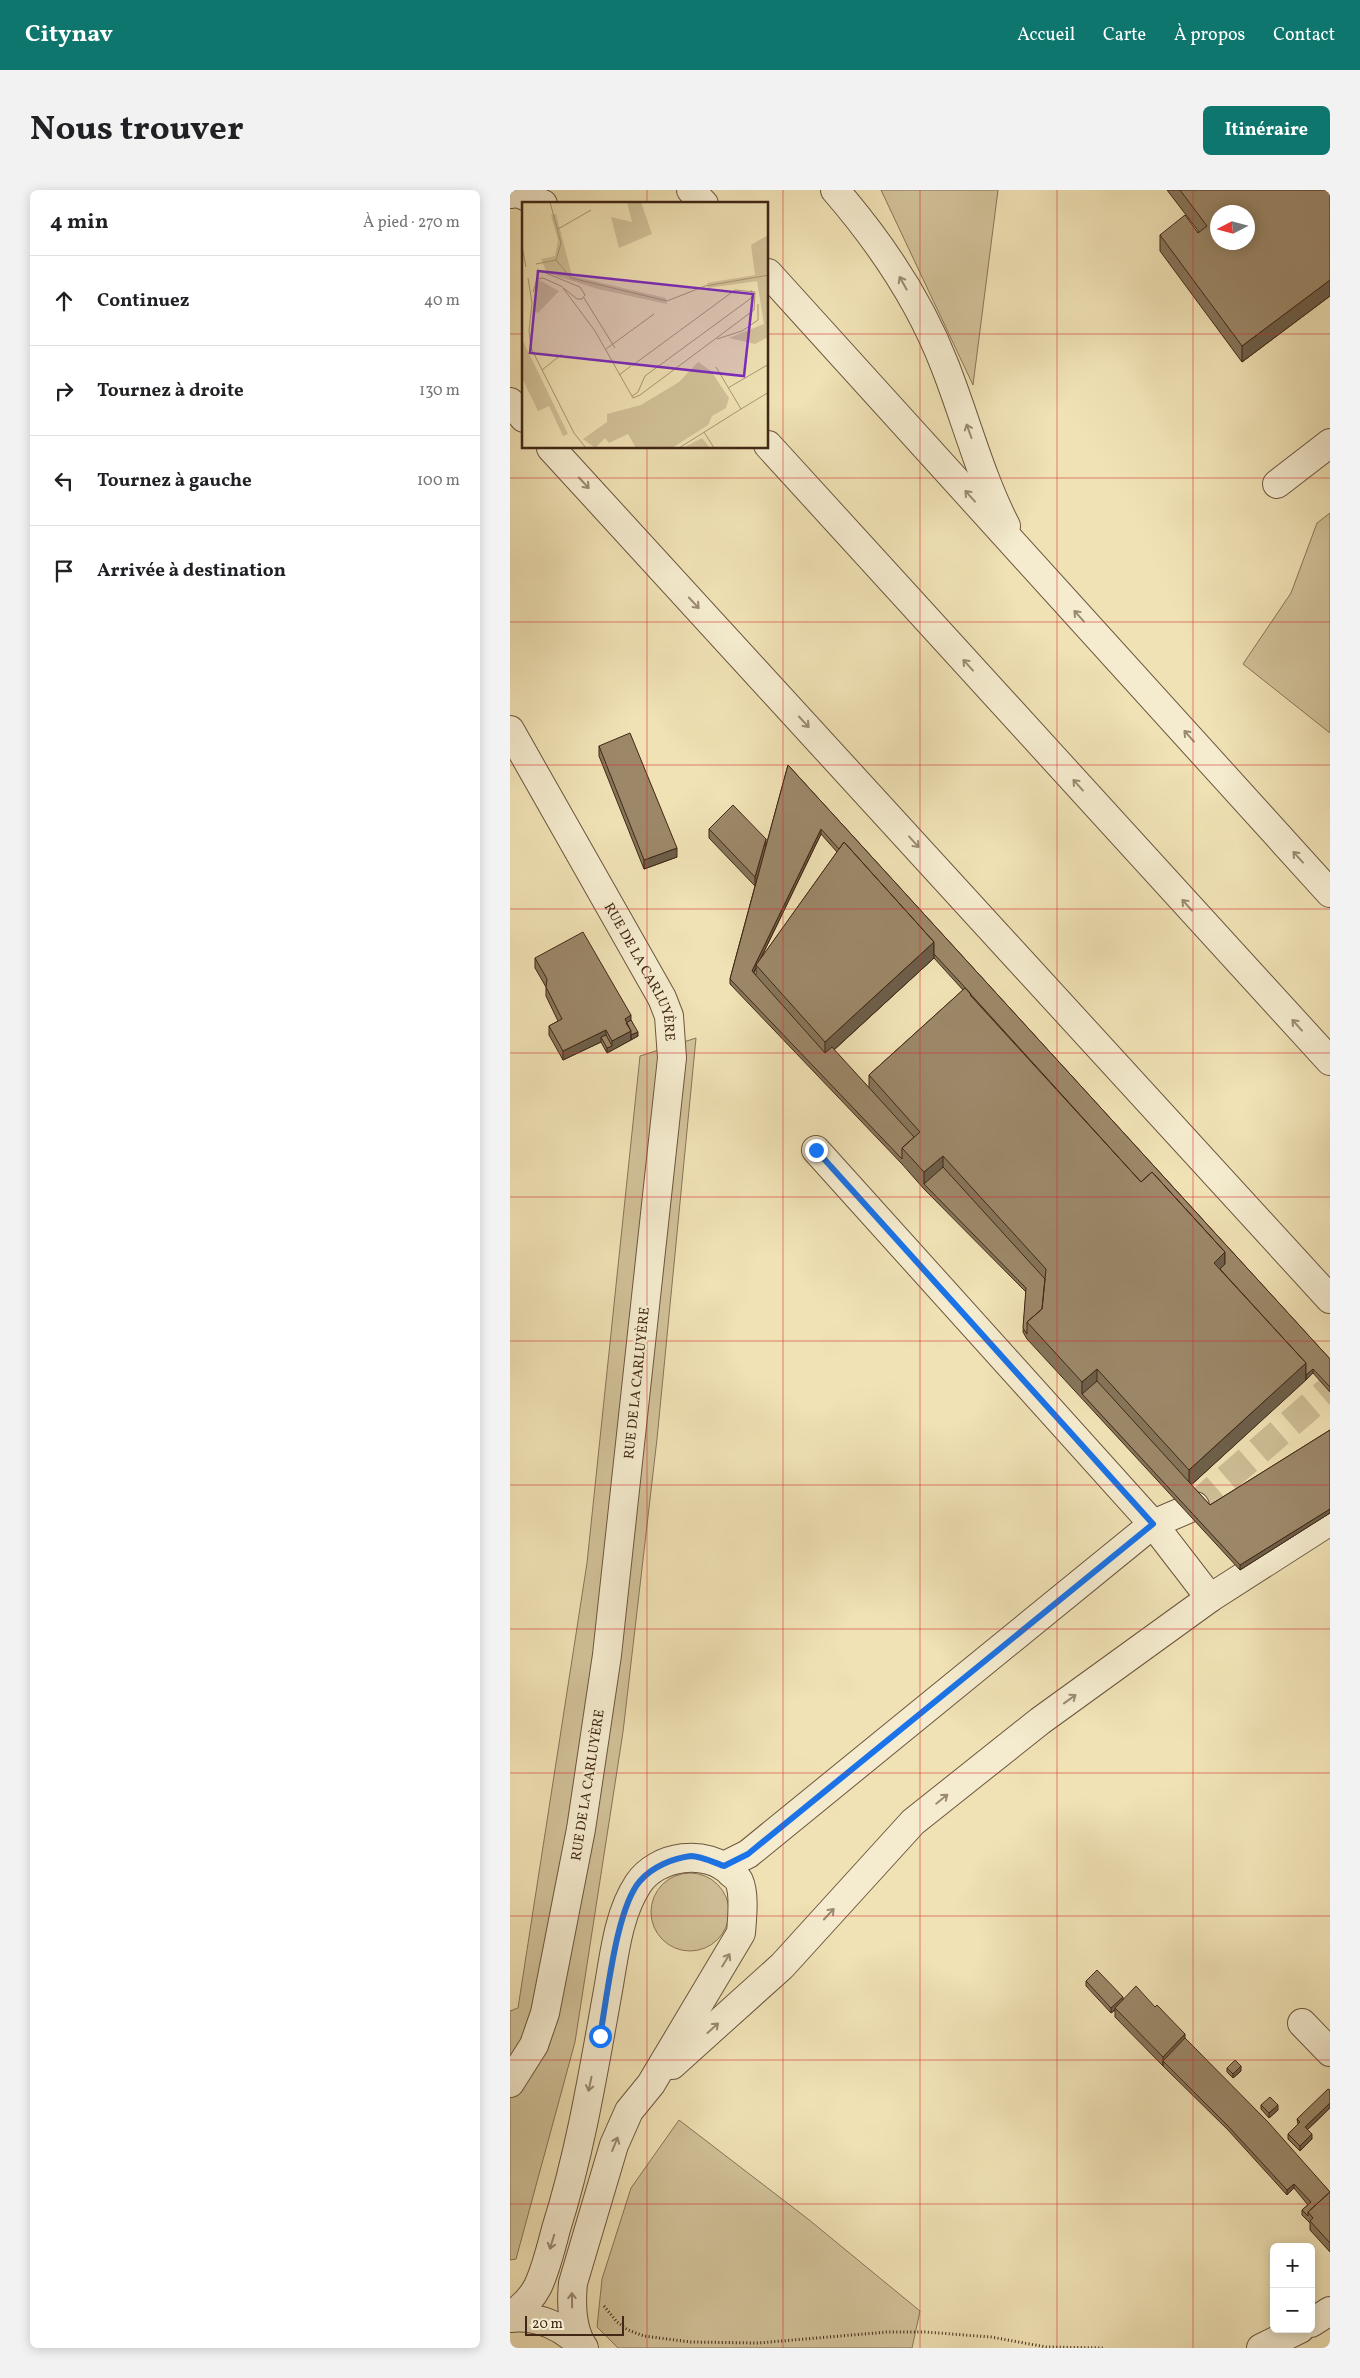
<!DOCTYPE html>
<html lang="fr">
<meta charset="utf-8">
<style>
body{margin:0;font-family:Vollkorn,serif;background:#f2f2f2;color:#202124}
.controls{position:absolute;right:15px;bottom:15px;display:grid;overflow:hidden;border-radius:8px;box-shadow:0 2px 12px #0003}
.controls button{width:45px;height:45px;display:grid;place-items:center;padding:0;border:0;border-bottom:1px solid #e0e0e0;background:#fff;color:#202124;font:25px sans-serif}
.compass{position:absolute;left:700px;top:15px;width:45px;height:45px;border-radius:50%;background:#fff;box-shadow:0 2px 12px #0003;rotate:264deg}
.scale{position:absolute;left:15px;bottom:12px;width:99px;box-sizing:border-box;padding-left:5px;border:2px solid #402716;border-top:0;font-size:14px;line-height:18px;white-space:nowrap;color:#402716;-webkit-text-stroke:4px #f5eccf;paint-order:stroke}
.stop{position:absolute;width:15px;height:15px;margin:-11px;border:4px solid #1a73e8;border-radius:50%;background:#fff}
.stop.end{background:#1a73e8;border-color:#fff;box-shadow:0 1px 5px #0008}
.list{margin:0;padding:0;list-style:none}
h2{display:flex;justify-content:space-between;align-items:center;height:65px;margin:0;padding:0 20px;font-size:21px}
h2 small{font-size:16px;font-weight:400;color:#757577}
.list li{display:grid;grid-template-columns:32px 1fr auto;gap:15px;align-items:center;box-sizing:border-box;height:90px;padding:0 20px;border-top:1px solid #e0e0e0}
.list b{display:block;font-size:19px;white-space:nowrap}
.list em{font-size:16px;font-style:normal;color:#757577}
.icon{flex:none;width:28px;height:28px;fill:none;stroke:currentColor;stroke-width:2;stroke-linecap:round;stroke-linejoin:round}
.map{position:relative;flex:none;width:820px;height:2158px;overflow:hidden;border-radius:8px}
header{display:flex;align-items:center;gap:30px;box-sizing:border-box;height:70px;padding:0 25px;background:#0f766e;color:#fff}
header strong{font-size:24px}
nav{display:flex;gap:28px;margin-inline-start:auto;font-size:18px}
.intro{display:flex;align-items:center;justify-content:space-between;box-sizing:border-box;height:120px;padding:0 30px}
h1{margin:0;font-size:35px}
.button{padding:12px 22px;border-radius:8px;background:#0f766e;color:#fff;font-size:18px;font-weight:700}
main{display:flex;gap:30px;padding:0 30px}
aside{flex:1;background:#fff;border-radius:8px;box-shadow:0 2px 12px #0003}
.map>svg:first-child{display:block}
.green{fill:#d2c29a;stroke:#897458}
.lines{fill:none;stroke-linecap:round;stroke-linejoin:round}
.minor-tunnel{stroke:#cdbd95;stroke-width:28;stroke-dasharray:28 14;stroke-linecap:butt}
.minor-casing{stroke:#6c563e;stroke-width:30}
.path{stroke:#402716;stroke-width:3;stroke-dasharray:1 2.5;stroke-linecap:butt}
.minor{stroke:#f5eccf;stroke-width:28}
.wall{fill:#86755a;stroke:#402716;fill-rule:evenodd}
.shaded-wall{fill:#6d5f4a;stroke:#402716}
.building{fill:#9c8869;stroke:#402716;fill-rule:evenodd}
.oneway{stroke:#9a8a72}
.route{stroke:#1a73e8;stroke-width:6}
.grid{fill:none;stroke:#d62828;stroke-width:1;stroke-opacity:0.55}
.labels{text-anchor:middle;stroke-width:4.5;stroke-linejoin:round;paint-order:stroke}
.street-label{font-size:14px;fill:#402716;stroke:#f5eccf}
.inset-road{fill:none;stroke:#aa9775;stroke-width:1}
.view{fill:#7b2cbf;fill-opacity:0.15;stroke:#7b2cbf;stroke-width:2.5}
.inset-edge{fill:none;stroke:#402716;stroke-width:2.5}
</style>
<header>
<strong>Citynav</strong>
<nav><a>Accueil</a><a>Carte</a><a>À propos</a><a>Contact</a></nav>
</header>
<div class="intro"><h1>Nous trouver</h1><a class="button">Itinéraire</a></div>
<main>
<aside>
<h2>4 min<small>À pied · 270 m</small></h2>
<ul class="list">
<li><svg class="icon" aria-label="ahead" viewBox="0 0 24 24"><path d="M12 20V5M6 11l6-6 6 6"/></svg><div><b>Continuez</b></div><em>40 m</em></li>
<li><svg class="icon" aria-label="right" viewBox="0 0 24 24"><path d="M7 20v-9h11M14 6l5 5-5 5"/></svg><div><b>Tournez à droite</b></div><em>130 m</em></li>
<li><svg class="icon" aria-label="left" viewBox="0 0 24 24"><path d="M17 20v-9H6M10 6l-5 5 5 5"/></svg><div><b>Tournez à gauche</b></div><em>100 m</em></li>
<li><svg class="icon" aria-label="arrive" viewBox="0 0 24 24"><path d="M6 21V4h12l-3 4 3 4H6"/></svg><div><b>Arrivée à destination</b></div></li>
</ul>
</aside>
<div class="map">
<svg width="820" height="2158" viewBox="0 0 820 2158">
<rect width="100%" height="100%" fill="#f0e2b5"/>
<filter id="stains"><feTurbulence type="fractalNoise" baseFrequency=".004" numOctaves="4"/><feColorMatrix values="0 0 0 0 .2 0 0 0 0 .09 0 0 0 0 .02 0 0 0 .5 -.17"/></filter>
<radialGradient id="worn" r=".72"><stop offset=".6" stop-color="#630" stop-opacity="0"/><stop offset="1" stop-color="#630" stop-opacity=".3"/></radialGradient>
<path class="green" d="M 371,0 L 488,0 L 463,195 Z
M 820,323 L 820,543 L 733,474 L 781,403 L 807,333 Z
M 186,848 L 147,1249 L 113,1542 L 65,1852 L 6,2069 L 0,2070 L 0,1821 L 8,1818 L 77,1373 L 130,866 Z
M141 1722a39 39 0 1 1 78 0a39 39 0 1 1-78 0Z
M 169,1930 L 298,2029 L 410,2121 L 402,2158 L 108,2158 L 87,2137 L 92,2089 L 121,1998 Z"/>
<g class="lines">
<path class="minor-tunnel" d="M 685,1316 L 820,1199"/>
<g class="minor-casing">
<g id="minor">
<path d="M 181,0 L 194,14"/>
<path d="M 325,0 C 370,52 410,111 435,176 C 455,227 471,288 496,336"/>
<path d="M 0,4 L 8,3 L 33,14"/>
<path d="M 258,83 L 820,703"/>
<path d="M 0,212 L 14,228"/>
<path d="M 258,255 L 820,871"/>
<path d="M 41,258 L 820,1109"/>
<path d="M 767,294 L 820,253"/>
<path id="s1" d="M 0,540 L 152,808 L 159,826 L 162,868 L 97,1465 L 71,1639 L 35,1823 L 24,1855 L 0,1893"/>
<path d="M 306,960 L 643,1334 L 700,1408"/>
<path d="M 214,1676 L 238,1664 L 643,1334 L 685,1316"/>
<path d="M 792,1833 L 820,1862"/>
<path d="M 162,1875 L 272,1776 L 403,1632 L 530,1531 L 700,1408 L 820,1331"/>
<path d="M 0,2126 C 12,2118 21,2110 28,2096 C 36,2079 41,2058 46,2039 C 70,1963 83,1884 97,1806 C 104,1769 107,1726 128,1694 C 147,1665 197,1658 221,1683 C 223,1685 228,1688 229,1691 C 235,1704 232,1729 231,1743 L 141,1894 L 119,1921 L 104,1955 L 63,2093 C 61,2114 62,2141 74,2158"/>
<path d="M 0,2128 C 28,2125 55,2137 73,2158"/>
<path d="M 801,2133 L 820,2121"/>
<path d="M 751,2158 L 790,2139"/>
</g>
</g>
<path class="path" d="M 94,2116 L 107,2132 L 118,2140 L 134,2146 L 181,2152 L 248,2153 L 377,2142 L 415,2142 L 481,2147 L 536,2157 L 594,2158"/>
<use href="#minor" class="minor"/>
</g>
<path class="wall" d="M 657,0 L 818,0 L 820,3 L 820,106 L 732,172 L 650,61 L 650,45 L 689,42 Z
M 89,556 L 167,667 L 134,679 L 89,566 Z
M 278,575 L 820,1169 L 820,1202 L 803,1183 L 681,1295 L 700,1315 L 820,1240 L 820,1323 L 730,1380 L 517,1149 L 513,1142 L 516,1102 L 414,999 L 392,974 L 220,794 L 220,789 L 245,696 L 199,648 L 199,639 L 256,656 ZM 311,644 L 327,662 L 250,770 ZM 424,768 L 453,800 L 359,885 L 359,898 L 324,860 ZM 246,778 L 246,785 L 244,783 Z
M 25,768 L 121,830 L 128,846 L 97,863 L 91,852 L 53,870 L 39,845 L 39,836 L 48,831 L 36,806 L 36,797 L 25,778 Z
M 576,1791 L 613,1809 L 645,1817 L 675,1848 L 820,2002 L 820,2062 L 800,2040 L 800,2033 L 792,2025 L 792,2020 L 798,2015 L 784,1998 L 777,2005 L 718,1940 L 653,1876 L 605,1827 L 605,1820 L 601,1823 L 576,1796 Z
M 717,1878 L 731,1881 L 723,1888 L 717,1882 Z
M 820,1900 L 820,1918 L 797,1940 L 802,1949 L 790,1961 L 778,1949 L 778,1944 L 788,1934 L 787,1929 Z
M 751,1915 L 768,1920 L 759,1928 L 751,1919 Z"/>
<path class="shaded-wall" d="M 820,90 L 820,106 L 732,172 L 732,156 Z
M 311,639 L 311,644 L 247,776 L 246,775 L 246,778 L 242,786 L 242,781 Z
M 256,649 L 256,658 L 245,696 L 245,687 Z
M 167,658 L 167,667 L 134,679 L 134,670 Z
M 424,752 L 424,768 L 315,868 L 315,852 Z
M 121,825 L 121,835 L 117,837 L 115,829 Z
M 96,840 L 96,850 L 91,847 L 91,852 L 53,870 L 53,861 Z
M 121,841 L 121,850 L 97,863 L 97,858 L 102,856 L 102,851 Z
M 128,842 L 128,846 L 121,850 L 121,845 Z
M 433,966 L 433,982 L 414,994 L 414,982 Z
M 715,1062 L 715,1079 L 707,1087 L 704,1073 Z
M 796,1173 L 796,1190 L 679,1297 L 679,1280 Z
M 587,1179 L 587,1196 L 572,1204 L 572,1192 Z
M 803,1179 L 803,1183 L 796,1190 L 796,1185 Z
M 820,1319 L 820,1323 L 730,1380 L 730,1375 Z
M 613,1807 L 613,1812 L 605,1818 L 605,1820 L 601,1823 L 601,1818 Z
M 675,1844 L 675,1853 L 653,1871 L 653,1876 L 653,1867 Z
M 731,1876 L 731,1881 L 723,1888 L 723,1884 Z
M 820,1913 L 820,1918 L 795,1942 L 795,1937 Z
M 768,1915 L 768,1920 L 759,1928 L 759,1923 Z
M 802,1944 L 802,1949 L 790,1961 L 790,1956 Z
M 784,1994 L 784,1998 L 777,2005 L 777,2000 Z"/>
<path class="building" d="M 670,0 L 818,0 L 820,3 L 820,90 L 732,156 L 650,45 L 675,25 L 688,43 L 697,36 ZM 708,22 L 738,22 L 738,52 L 708,52 Z
M 120,543 L 167,658 L 134,670 L 89,556 Z
M 278,575 L 820,1169 L 820,1197 L 803,1179 L 796,1185 L 796,1173 L 710,1079 L 715,1074 L 715,1062 L 642,982 L 631,992 L 460,805 L 461,804 L 424,764 L 424,752 L 334,652 L 329,659 L 311,639 L 242,781 L 315,863 L 322,857 L 404,947 L 392,958 L 392,969 L 220,789 Z
M 223,615 L 256,649 L 245,687 L 199,639 Z
M 334,652 L 424,752 L 315,852 L 246,775 Z
M 73,742 L 121,825 L 115,829 L 121,841 L 102,851 L 96,840 L 53,861 L 39,836 L 52,829 L 36,797 L 37,789 L 25,768 Z
M 455,798 L 631,992 L 642,982 L 715,1062 L 704,1073 L 796,1173 L 679,1280 L 587,1179 L 572,1192 L 517,1132 L 532,1119 L 536,1079 L 433,966 L 414,982 L 392,958 L 410,942 L 359,885 Z
M 121,830 L 128,842 L 121,845 L 121,841 L 116,833 Z
M 96,845 L 102,856 L 97,858 L 91,847 Z
M 433,977 L 535,1089 L 532,1119 L 517,1132 L 517,1144 L 513,1138 L 516,1098 L 414,994 Z
M 587,1191 L 700,1315 L 820,1240 L 820,1319 L 730,1375 L 572,1204 Z
M 587,1780 L 613,1807 L 601,1818 L 576,1791 Z
M 626,1796 L 645,1817 L 647,1815 L 675,1844 L 653,1867 L 605,1818 Z
M 675,1848 L 758,1932 L 820,2002 L 798,2022 L 798,2026 L 792,2020 L 801,2012 L 784,1994 L 777,2000 L 718,1936 L 653,1871 Z
M 725,1870 L 731,1876 L 723,1884 L 717,1878 Z
M 818,1899 L 820,1900 L 820,1913 L 795,1937 L 802,1944 L 790,1956 L 778,1944 L 790,1932 L 787,1929 Z
M 760,1907 L 768,1915 L 759,1923 L 751,1915 Z
M 820,2002 L 820,2053 L 800,2031 L 803,2028 L 798,2022 Z"/>
<defs><path id="oneway-shaft" d="M-6 0H5M1.5-3L5.5 0L1.5 3" fill="none" stroke-width="1.6" stroke-linecap="round" stroke-linejoin="round" transform="scale(1.25)"/></defs>
<g class="oneway">
<use href="#oneway-shaft" transform="translate(393 93) rotate(-119)"/>
<use href="#oneway-shaft" transform="translate(459 241) rotate(-110)"/>
<use href="#oneway-shaft" transform="translate(74 293) rotate(47)"/>
<use href="#oneway-shaft" transform="translate(460 306) rotate(-132)"/>
<use href="#oneway-shaft" transform="translate(184 413) rotate(47)"/>
<use href="#oneway-shaft" transform="translate(569 426) rotate(-132)"/>
<use href="#oneway-shaft" transform="translate(458 475) rotate(-132)"/>
<use href="#oneway-shaft" transform="translate(294 532) rotate(47)"/>
<use href="#oneway-shaft" transform="translate(679 546) rotate(-132)"/>
<use href="#oneway-shaft" transform="translate(568 595) rotate(-132)"/>
<use href="#oneway-shaft" transform="translate(404 652) rotate(48)"/>
<use href="#oneway-shaft" transform="translate(788 667) rotate(-132)"/>
<use href="#oneway-shaft" transform="translate(677 715) rotate(-132)"/>
<use href="#oneway-shaft" transform="translate(787 835) rotate(-132)"/>
<use href="#oneway-shaft" transform="translate(560 1509) rotate(-36)"/>
<use href="#oneway-shaft" transform="translate(432 1609) rotate(-39)"/>
<use href="#oneway-shaft" transform="translate(319 1724) rotate(-47)"/>
<use href="#oneway-shaft" transform="translate(216 1770) rotate(-59)"/>
<use href="#oneway-shaft" transform="translate(203 1838) rotate(-42)"/>
<use href="#oneway-shaft" transform="translate(80 1894) rotate(102)"/>
<use href="#oneway-shaft" transform="translate(105 1954) rotate(-68)"/>
<use href="#oneway-shaft" transform="translate(42 2052) rotate(107)"/>
<use href="#oneway-shaft" transform="translate(62 2110) rotate(-91)"/>
</g>
<g class="lines">
<path class="route" d="M 90,1846 C 97,1809 106,1718 130,1691 C 142,1677 163,1668 181,1666 C 191,1666 205,1673 214,1676 L 238,1664 L 643,1334 L 306,960"/>
</g>
<path class="grid" d="M 137,0 L 137,14M 273,0 L 273,2158M 410,0 L 410,2158M 547,0 L 547,2158M 683,0 L 683,2158M 0,144 L 14,144M 258,144 L 820,144M 137,258 L 137,2158M 0,288 L 820,288M 0,432 L 820,432M 0,575 L 820,575M 0,719 L 820,719M 0,863 L 820,863M 0,1007 L 820,1007M 0,1151 L 820,1151M 0,1295 L 820,1295M 0,1439 L 820,1439M 0,1583 L 820,1583M 0,1726 L 820,1726M 0,1870 L 820,1870M 0,2014 L 820,2014"/>
<g class="labels">
<g class="street-label">
<text dy="5" stroke="none"><textPath href="#s1" startOffset="276">RUE DE LA CARLUYÈRE</textPath></text>
<text transform="translate(126 1193) rotate(-84)" y="5">RUE DE LA CARLUYÈRE</text>
<text transform="translate(77 1595) rotate(-81)" y="5">RUE DE LA CARLUYÈRE</text>
</g>
</g>
<g transform="translate(12 12)">
<rect width="246" height="246" fill="#f0e2b5"/>
<path d="M 105,0 L 119,0 L 130,32 L 97,46 L 89,15 L 110,20 ZM 34,12 L 50,74 L 144,96 L 145,102 L 76,87 L 25,71 L 19,57 L 33,54 L 36,38 L 29,13 ZM 246,33 L 246,135 L 233,142 L 207,136 L 242,122 L 235,79 L 186,86 L 185,81 L 233,73 L 229,43 ZM 17,78 L 37,89 L 16,111 L 12,109 L 13,92 ZM 1,139 L 46,232 L 41,234 L 27,204 L 16,209 L 0,176 ZM 176,160 L 189,169 L 207,196 L 204,206 L 190,214 L 186,223 L 150,246 L 114,246 L 106,232 L 87,241 L 83,236 L 73,246 L 61,237 L 85,220 L 85,212 L 119,203 L 157,180 ZM 180,236 L 188,246 L 161,246 Z" fill="#d2c29a"/>
<path class="inset-road" d="M 28,0 L 39,41 L 34,58 L 49,76 L 145,99 L 183,84 L 247,73M 36,27 L 69,8M 0,44 L 4,65M 14,62 L 34,58M 6,76 L 10,101 L 7,129 L 9,146 L 52,231 L 64,246M 41,86 L 73,129 L 111,196 L 118,193 L 232,108 L 233,90 L 213,88 L 111,163 L 104,162M 11,90 L 15,77 L 21,76 L 39,84 L 55,97 L 60,97 L 63,93 L 58,85 L 19,69M 62,96 L 93,146M 195,137 L 220,129 L 236,118 L 236,102M 84,147 L 132,112M 20,168 L 40,152M 97,173 L 109,164M 206,186 L 247,162M 110,194 L 116,190 L 123,174 L 228,97 L 231,93 L 229,88M 219,207 L 247,190M 182,230 L 192,246M 157,246 L 219,207 L 194,165"/>
<path class="view" d="M 16,69 L 231,92 L 222,174 L 8,151 Z"/>
<rect width="246" height="246" class="inset-edge"/>
</g>
<rect width="100%" height="100%" filter="url(#stains)"/>
<rect width="100%" height="100%" fill="url(#worn)"/>
</svg>
<div class="controls">
<button>+</button>
<button>−</button>
</div>
<svg class="compass" viewBox="-18 -18 36 36"><path d="M0-13l5 13h-10z" fill="#e53935"/><path d="M0 13l5-13h-10z" fill="#757577"/></svg>
<div class="scale">20 m</div>
<div class="stop" style="left:90px;top:1846px"></div>
<div class="stop end" style="left:306px;top:960px"></div>
</div>
</main>
